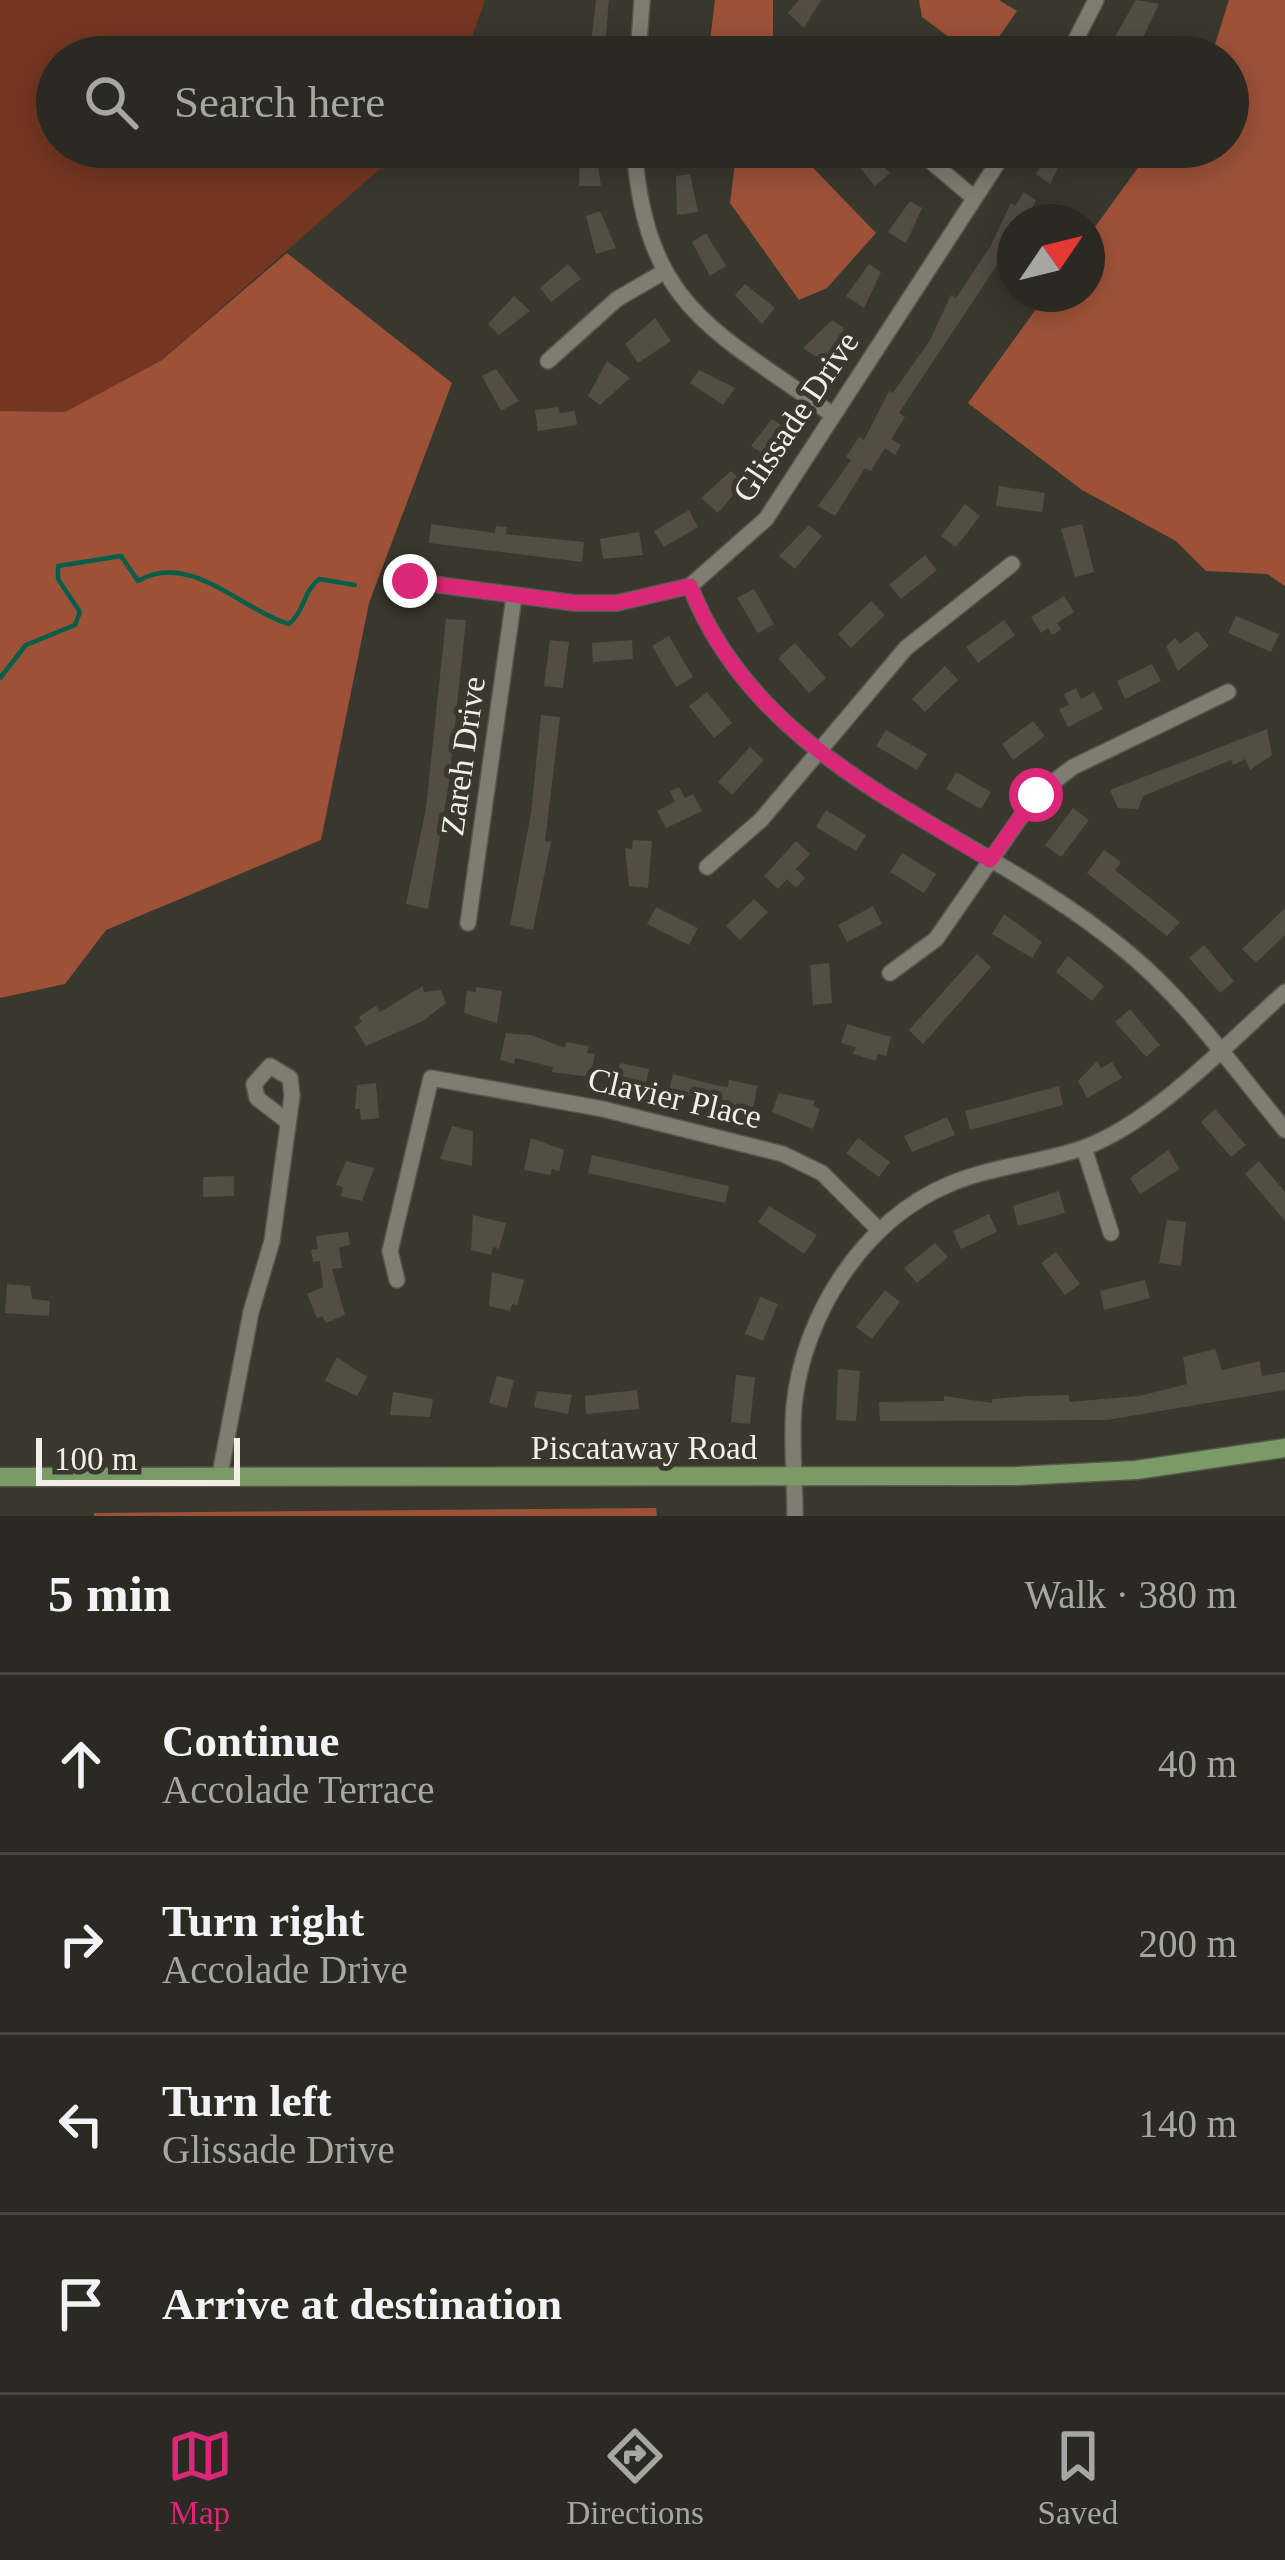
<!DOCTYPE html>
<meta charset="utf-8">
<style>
body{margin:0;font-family:Georgia,serif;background:#37362f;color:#f1f3f6}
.compass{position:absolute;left:997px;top:204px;width:108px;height:108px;border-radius:50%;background:#2b2a22;box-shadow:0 6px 30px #0003;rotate:55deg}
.scale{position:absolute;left:36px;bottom:30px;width:204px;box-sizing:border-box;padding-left:12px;border:6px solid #f0f0e9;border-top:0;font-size:33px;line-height:42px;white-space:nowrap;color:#f0f0e9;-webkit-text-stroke:9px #39382e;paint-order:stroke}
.stop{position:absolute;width:36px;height:36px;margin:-27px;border:9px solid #db2777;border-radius:50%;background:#fff}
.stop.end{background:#db2777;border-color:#fff;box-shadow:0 3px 12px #0008}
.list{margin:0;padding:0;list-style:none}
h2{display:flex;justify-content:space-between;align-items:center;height:156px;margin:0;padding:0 48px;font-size:51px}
h2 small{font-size:39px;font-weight:400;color:#a6a7a5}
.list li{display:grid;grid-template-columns:78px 1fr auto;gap:36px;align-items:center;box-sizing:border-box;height:180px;padding:0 48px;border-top:3px solid #474640}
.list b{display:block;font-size:45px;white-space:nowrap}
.list p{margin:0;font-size:39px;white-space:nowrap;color:#a6a7a5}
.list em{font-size:39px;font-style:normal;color:#a6a7a5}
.icon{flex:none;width:66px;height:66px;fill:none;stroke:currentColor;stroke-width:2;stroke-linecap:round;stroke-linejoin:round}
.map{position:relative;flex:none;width:1285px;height:1516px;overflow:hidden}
.search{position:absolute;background:#2b2a22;box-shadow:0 6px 30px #0003;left:36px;right:36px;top:36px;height:132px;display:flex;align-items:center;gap:30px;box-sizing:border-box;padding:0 42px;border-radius:66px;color:#a6a7a5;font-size:45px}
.sheet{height:876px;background:#2b2a22}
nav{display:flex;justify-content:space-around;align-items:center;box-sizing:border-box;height:168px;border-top:3px solid #474640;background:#2b2a22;font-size:33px;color:#a6a7a5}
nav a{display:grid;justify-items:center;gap:6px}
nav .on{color:#db2777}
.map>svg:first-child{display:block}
.green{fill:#753621}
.forest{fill:#9d5238}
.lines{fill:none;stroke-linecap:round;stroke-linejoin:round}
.stream{stroke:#045f48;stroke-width:4.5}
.building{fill:#544d44}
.minor-casing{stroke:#56564d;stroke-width:18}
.major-casing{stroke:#56564d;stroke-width:21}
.minor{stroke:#7e7d72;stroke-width:15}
.major{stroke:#7a9a66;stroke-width:18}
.route{stroke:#db2777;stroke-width:15}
.labels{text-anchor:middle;stroke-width:10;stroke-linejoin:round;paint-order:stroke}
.street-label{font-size:33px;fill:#f0f0e9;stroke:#39382e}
</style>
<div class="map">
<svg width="1285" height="1516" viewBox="0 0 1285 1516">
<rect width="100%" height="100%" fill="#39382e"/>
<path class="green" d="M 0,0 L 485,0 L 465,57 L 57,57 L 57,147 L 405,147 L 162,360 L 65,412 L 0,411 Z"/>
<path class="forest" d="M 715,0 L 773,0 L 773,57 L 708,57 Z
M 919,0 L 999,0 L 1017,11 L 985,57 L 976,57 L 922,17 Z
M 1229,0 L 1285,0 L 1285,586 L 1267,574 L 1206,571 L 1176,541 L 1082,490 L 968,403 L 1047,294 L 1087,294 L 1087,238 L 1153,147 L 1228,147 L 1228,57 L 1211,57 Z
M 737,147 L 793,147 L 876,233 L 827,288 L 799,300 L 730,203 Z
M 287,253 L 452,383 L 369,603 L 321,840 L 106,930 L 65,984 L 0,998 L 0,411 L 65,412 L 162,360 Z
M 656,1508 L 657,1516 L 94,1516 L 94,1513 Z"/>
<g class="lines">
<path class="stream" d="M 0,678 L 26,645 L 75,625 L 80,612 L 58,579 L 58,566 L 121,556 L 138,581 C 189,550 243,611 289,624 C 304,612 303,592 319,579 L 355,585"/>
</g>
<path class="building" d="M 596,0 L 609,0 L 605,45 L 611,46 L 610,57 L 567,57 L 591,44 Z
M 799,0 L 821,0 L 804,28 L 788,13 Z
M 1136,0 L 1159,4 L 1136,52 L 1103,57 Z
M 580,147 L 595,147 L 601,186 L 579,186 Z
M 861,147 L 890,173 L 875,186 L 850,156 Z
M 1051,147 L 1065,154 L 1050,184 L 1036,174 Z
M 690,174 L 698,212 L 677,215 L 676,176 Z
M 1024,192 L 1036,200 L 1029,215 L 1015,222 L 1015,238 L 899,413 L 905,417 L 891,439 L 901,445 L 895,455 L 885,448 L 871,471 L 865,468 L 835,516 L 818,506 L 851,460 L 846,457 L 859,437 L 864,440 L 889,391 L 893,393 L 930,340 L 951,295 L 956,298 L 990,247 L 1011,203 L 1015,206 Z
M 910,201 L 922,208 L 906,243 L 888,232 Z
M 600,211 L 616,248 L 596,254 L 586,216 Z
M 706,233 L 726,266 L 710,276 L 692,242 Z
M 568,264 L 581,279 L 551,302 L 540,288 Z
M 869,264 L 881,272 L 864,308 L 846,296 Z
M 745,284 L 775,308 L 762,324 L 735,295 Z
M 514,296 L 530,311 L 499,335 L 488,324 Z
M 655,318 L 671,341 L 638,363 L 625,344 Z
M 832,320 L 844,328 L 827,364 L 803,348 Z
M 607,361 L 630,378 L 600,405 L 588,396 Z
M 496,369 L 519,401 L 501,411 L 482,376 Z
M 699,370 L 735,388 L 723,405 L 690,383 Z
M 558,407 L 559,413 L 575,411 L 577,425 L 538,431 L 535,410 Z
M 772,419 L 785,428 L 765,455 L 751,446 Z
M 731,471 L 741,480 L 739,488 L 718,513 L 701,498 Z
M 999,486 L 1045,493 L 1042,512 L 996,506 Z
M 965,504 L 980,516 L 956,547 L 941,536 Z
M 689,510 L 698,527 L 664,547 L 654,531 Z
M 431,524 L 495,533 L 496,526 L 507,527 L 506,534 L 584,542 L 582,562 L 429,543 Z
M 1082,524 L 1094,572 L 1075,577 L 1061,529 Z
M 809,525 L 822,536 L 795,569 L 779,556 Z
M 639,532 L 643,555 L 603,559 L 600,539 Z
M 925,555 L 937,570 L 901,599 L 889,585 Z
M 754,589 L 774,624 L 758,633 L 737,598 Z
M 1064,596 L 1074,612 L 1057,623 L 1061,629 L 1052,635 L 1048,628 L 1041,633 L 1031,617 Z
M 871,601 L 885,615 L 851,648 L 838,634 Z
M 1236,616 L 1279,634 L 1271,652 L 1228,633 Z
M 446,619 L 466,620 L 449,782 L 428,909 L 406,904 L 426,808 Z
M 1004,620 L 1015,635 L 978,663 L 966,647 Z
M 1197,631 L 1209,646 L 1178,671 L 1166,646 L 1175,638 L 1180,644 Z
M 669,636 L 693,677 L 676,687 L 652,646 Z
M 550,640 L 569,642 L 563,688 L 544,686 Z
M 632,640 L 633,659 L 593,662 L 592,643 Z
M 795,643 L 826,678 L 809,693 L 778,658 Z
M 1152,664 L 1161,681 L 1125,699 L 1117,681 Z
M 945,666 L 958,680 L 925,712 L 912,699 Z
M 1076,688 L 1081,699 L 1094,692 L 1103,709 L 1068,727 L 1059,709 L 1069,705 L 1064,694 Z
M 707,692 L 732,723 L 714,738 L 689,706 Z
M 541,715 L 560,717 L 545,841 L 551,842 L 533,930 L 510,925 L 531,813 Z
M 1033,721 L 1045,736 L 1013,760 L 1002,744 Z
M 1267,729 L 1272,755 L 1250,770 L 1245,759 L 1233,765 L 1231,760 L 1143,796 L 1138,809 L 1118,808 L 1110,790 Z
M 886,730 L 927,754 L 917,770 L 876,746 Z
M 750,747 L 764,760 L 732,795 L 718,782 Z
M 956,772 L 991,792 L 981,809 L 946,789 Z
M 679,787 L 685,798 L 693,794 L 702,811 L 666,828 L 657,811 L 675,802 L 670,791 Z
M 1073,808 L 1089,820 L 1061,857 L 1045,845 Z
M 826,810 L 866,835 L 856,851 L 816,827 Z
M 633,840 L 652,841 L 648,888 L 629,886 L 625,848 L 632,849 Z
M 796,841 L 810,854 L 796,869 L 805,878 L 796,888 L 787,879 L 778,889 L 764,876 Z
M 1104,850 L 1121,862 L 1115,870 L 1180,922 L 1167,936 L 1087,873 Z
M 902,853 L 936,874 L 924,893 L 890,872 Z
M 754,899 L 768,912 L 740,940 L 726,926 Z
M 873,906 L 882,924 L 847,942 L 838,925 Z
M 656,907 L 698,928 L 689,945 L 647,924 Z
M 1285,908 L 1285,935 L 1256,963 L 1242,949 Z
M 1004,914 L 1042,942 L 1032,958 L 992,934 Z
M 1204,945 L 1234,981 L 1220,993 L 1189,958 Z
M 977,954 L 991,967 L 923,1044 L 909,1030 Z
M 1068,956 L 1104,986 L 1092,1001 L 1056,972 Z
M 829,963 L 832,1003 L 813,1005 L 810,965 Z
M 423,986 L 424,992 L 441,990 L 446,1003 L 423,1021 L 366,1046 L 354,1027 L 362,1022 L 359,1017 L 376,1006 L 380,1012 Z
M 476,987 L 502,991 L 497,1023 L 464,1013 L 467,991 L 476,992 Z
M 1130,1009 L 1160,1045 L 1146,1057 L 1115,1022 Z
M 847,1024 L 891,1037 L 886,1056 L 878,1054 L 876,1061 L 853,1054 L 856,1047 L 841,1043 Z
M 506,1033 L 531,1035 L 565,1048 L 566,1042 L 589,1046 L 587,1053 L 595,1054 L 590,1077 L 552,1072 L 553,1067 L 515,1058 L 514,1064 L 500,1060 Z
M 1097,1061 L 1101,1068 L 1112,1062 L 1122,1078 L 1087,1098 L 1078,1081 Z
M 620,1063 L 649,1069 L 645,1087 L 616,1080 Z
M 673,1074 L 719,1086 L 728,1087 L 729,1080 L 757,1086 L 753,1110 L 669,1091 Z
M 376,1083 L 379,1118 L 361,1120 L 360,1109 L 355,1109 L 357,1085 Z
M 1059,1086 L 1063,1105 L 970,1130 L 965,1111 Z
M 779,1093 L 815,1101 L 813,1106 L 820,1109 L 813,1129 L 772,1112 Z
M 1215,1109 L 1246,1145 L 1231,1157 L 1201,1122 Z
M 947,1117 L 955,1135 L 912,1152 L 904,1136 Z
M 452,1126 L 473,1131 L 472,1166 L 440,1159 Z
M 531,1138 L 564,1150 L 559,1171 L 552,1169 L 550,1175 L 524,1170 Z
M 858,1138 L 890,1162 L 879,1177 L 846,1153 Z
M 1168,1150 L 1180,1169 L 1140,1194 L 1130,1178 Z
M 592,1155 L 729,1186 L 725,1203 L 588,1173 Z
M 346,1161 L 374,1168 L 362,1201 L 341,1196 L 343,1187 L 336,1185 Z
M 1259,1161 L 1285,1192 L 1285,1221 L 1245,1174 Z
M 234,1176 L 234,1196 L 203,1197 L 203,1177 Z
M 1059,1191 L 1065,1213 L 1018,1226 L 1013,1206 Z
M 769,1206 L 817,1235 L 804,1254 L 758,1222 Z
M 989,1214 L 997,1232 L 961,1249 L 953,1231 Z
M 473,1215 L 506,1223 L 499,1249 L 493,1247 L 491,1255 L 471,1250 Z
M 1167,1220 L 1186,1222 L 1181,1266 L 1159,1263 Z
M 348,1232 L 350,1245 L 339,1247 L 342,1268 L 332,1269 L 345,1315 L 326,1323 L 322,1316 L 317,1318 L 307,1294 L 323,1287 L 320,1261 L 313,1262 L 311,1250 L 318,1249 L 316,1236 Z
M 935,1243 L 948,1257 L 917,1283 L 904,1268 Z
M 1056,1252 L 1080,1284 L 1065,1295 L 1041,1263 Z
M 492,1272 L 524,1280 L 517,1305 L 512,1304 L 510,1311 L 489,1306 Z
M 1145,1280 L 1150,1298 L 1104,1310 L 1100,1291 Z
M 7,1284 L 30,1286 L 32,1299 L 50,1301 L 49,1316 L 5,1313 Z
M 885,1290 L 900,1302 L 872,1339 L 856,1327 Z
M 760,1297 L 778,1304 L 763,1341 L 745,1334 Z
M 1215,1349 L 1222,1370 L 1260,1361 L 1262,1376 L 1285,1372 L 1285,1390 L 1107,1420 L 880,1421 L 879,1402 L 944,1401 L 944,1396 L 992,1403 L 992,1399 L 1029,1396 L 1069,1395 L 1069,1402 L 1139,1396 L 1187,1384 L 1183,1357 Z
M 337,1357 L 367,1377 L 357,1396 L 325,1381 Z
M 838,1369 L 860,1371 L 856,1421 L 836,1420 Z
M 736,1375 L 755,1377 L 750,1424 L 731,1422 Z
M 497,1376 L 514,1380 L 507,1408 L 489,1403 Z
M 637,1390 L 639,1409 L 586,1414 L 585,1396 Z
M 537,1391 L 572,1395 L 568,1414 L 534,1407 Z
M 393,1392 L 433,1399 L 430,1417 L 390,1415 Z"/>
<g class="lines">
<g class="minor-casing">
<path id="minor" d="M 853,47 L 858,57
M 638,57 L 642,0
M 1067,57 L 1096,0
M 634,147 C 646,308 713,329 833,415
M 914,147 L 974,198
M 548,361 L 617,299 L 662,273
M 410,581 L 575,603 L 617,603 L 690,586 L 766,519 L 1008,147
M 690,586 C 764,776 976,827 1121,947 C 1184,997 1234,1068 1285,1130
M 707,867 L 761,820 L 906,648 L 1012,564
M 468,923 L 514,597
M 890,973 L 936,939 L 1036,795 L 1073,767 L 1228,692
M 1084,1148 L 1111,1233
M 397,1280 L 390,1251 L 431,1078 L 603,1109 L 783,1154 L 822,1173 L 879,1230
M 220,1474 L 251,1312 L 272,1241 L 292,1096 L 290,1078 L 270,1066 L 254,1084 L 257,1098 L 288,1122
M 795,1516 C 795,1480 791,1442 794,1406 C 803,1315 864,1219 950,1184 C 993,1166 1039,1163 1083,1148 C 1153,1123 1229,1042 1285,992"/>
</g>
<g class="major-casing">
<path id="major" d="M 0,1477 L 1017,1476 L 1136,1470 L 1285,1448"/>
</g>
<use href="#minor" class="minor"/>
<use href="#major" class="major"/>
</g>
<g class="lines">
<path class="route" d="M 410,581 L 575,603 L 617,603 L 690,586 C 743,724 871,788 990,860 L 1036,795"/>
</g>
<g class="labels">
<g class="street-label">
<text transform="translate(795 416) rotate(-56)" y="12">Glissade Drive</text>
<text transform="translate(462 756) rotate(-82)" y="12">Zareh Drive</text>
<text transform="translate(675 1097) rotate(13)" y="12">Clavier Place</text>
<text x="644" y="1459">Piscataway Road</text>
</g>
</g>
</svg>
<svg class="compass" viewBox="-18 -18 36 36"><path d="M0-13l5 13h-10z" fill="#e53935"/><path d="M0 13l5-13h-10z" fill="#a6a7a5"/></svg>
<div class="scale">100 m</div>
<div class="stop" style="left:1036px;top:795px"></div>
<div class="stop end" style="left:410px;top:581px"></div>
<div class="search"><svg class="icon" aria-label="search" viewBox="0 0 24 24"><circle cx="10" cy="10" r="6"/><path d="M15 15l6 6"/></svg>Search here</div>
</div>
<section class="sheet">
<h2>5 min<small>Walk · 380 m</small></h2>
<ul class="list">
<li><svg class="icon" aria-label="ahead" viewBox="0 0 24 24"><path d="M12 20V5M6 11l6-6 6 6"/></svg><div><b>Continue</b><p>Accolade Terrace</p></div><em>40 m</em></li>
<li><svg class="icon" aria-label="right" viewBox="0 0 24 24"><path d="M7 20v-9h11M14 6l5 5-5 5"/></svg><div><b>Turn right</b><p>Accolade Drive</p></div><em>200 m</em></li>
<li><svg class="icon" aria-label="left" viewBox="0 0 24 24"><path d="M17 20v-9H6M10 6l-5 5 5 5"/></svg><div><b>Turn left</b><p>Glissade Drive</p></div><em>140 m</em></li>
<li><svg class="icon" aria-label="arrive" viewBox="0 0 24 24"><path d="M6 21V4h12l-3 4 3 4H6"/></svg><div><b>Arrive at destination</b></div></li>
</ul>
</section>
<nav>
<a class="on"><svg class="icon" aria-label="map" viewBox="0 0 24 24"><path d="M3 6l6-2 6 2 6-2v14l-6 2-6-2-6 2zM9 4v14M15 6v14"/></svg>Map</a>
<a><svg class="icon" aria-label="directions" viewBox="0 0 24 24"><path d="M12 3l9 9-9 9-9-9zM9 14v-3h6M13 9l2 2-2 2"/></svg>Directions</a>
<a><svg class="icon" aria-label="saved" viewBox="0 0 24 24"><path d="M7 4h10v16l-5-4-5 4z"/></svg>Saved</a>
</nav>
